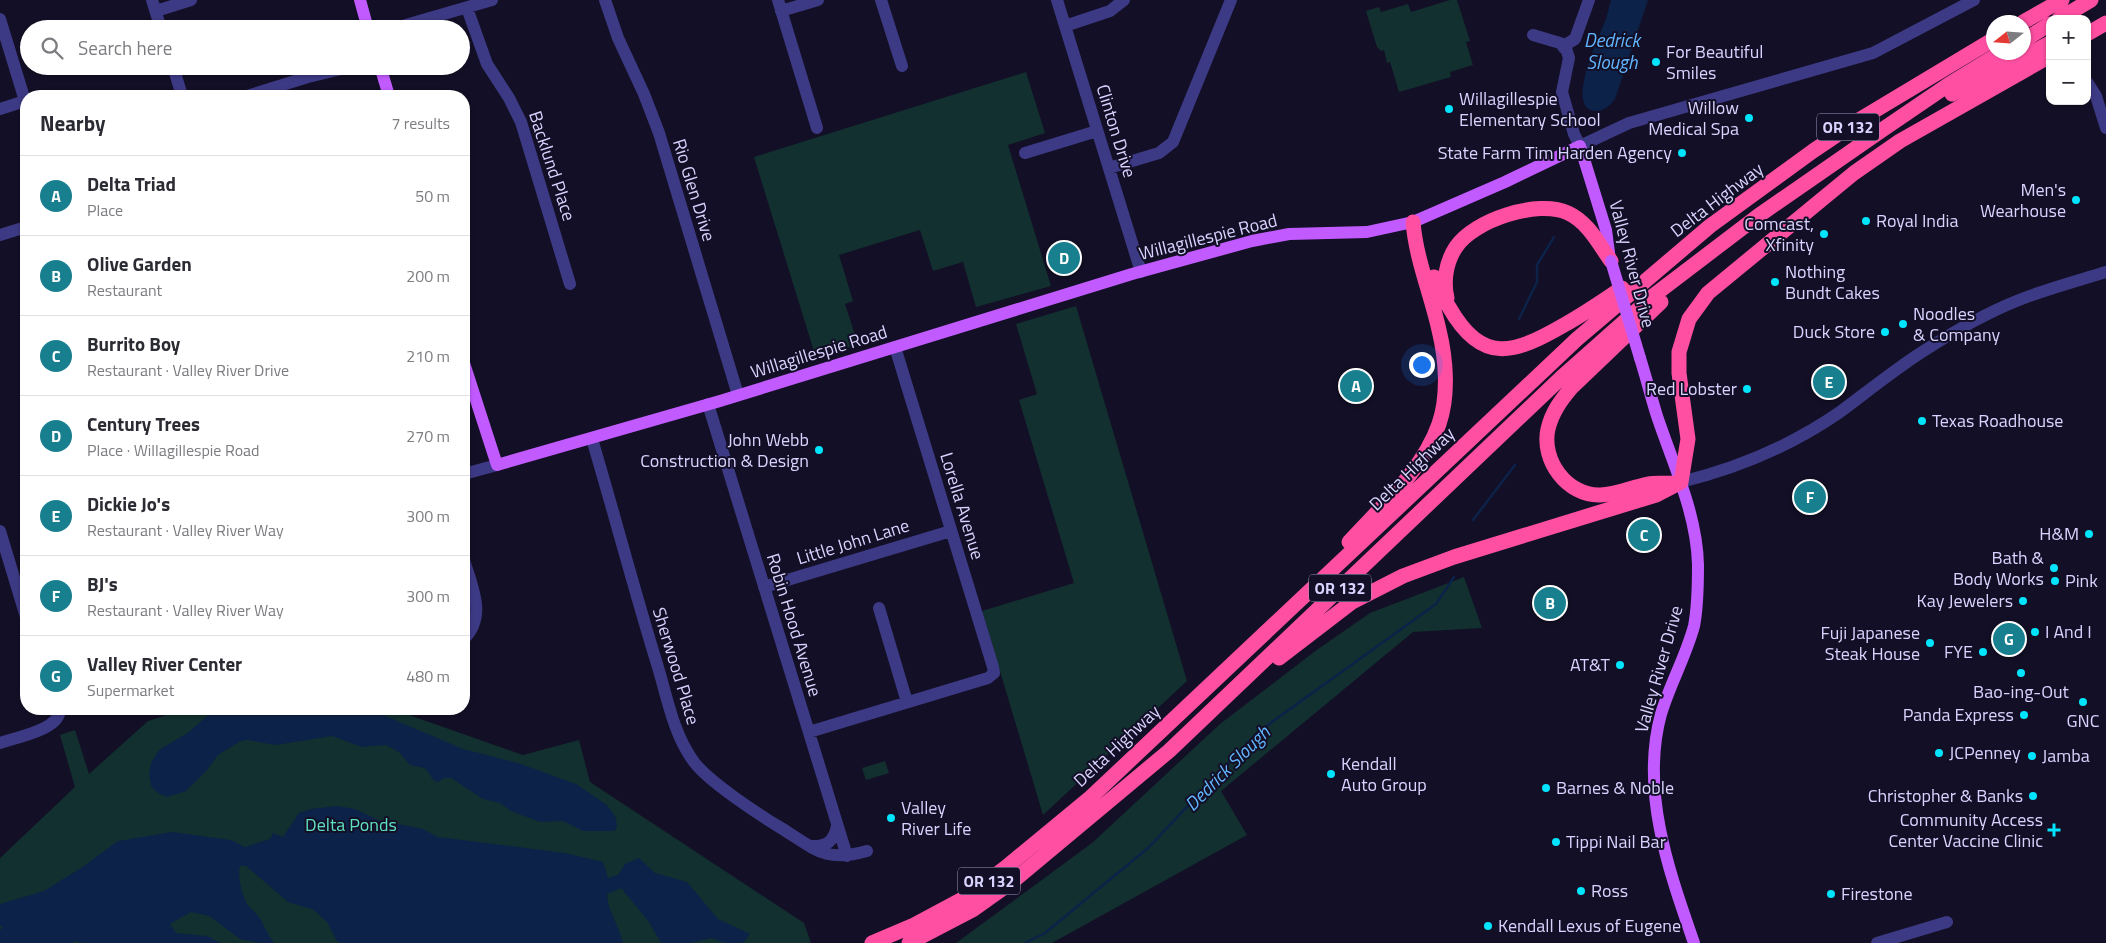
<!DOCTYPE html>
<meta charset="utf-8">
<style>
body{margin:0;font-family:"Titillium Web",sans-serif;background:#f2f2f3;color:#2b2b33}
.controls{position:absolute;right:15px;top:15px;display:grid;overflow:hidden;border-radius:10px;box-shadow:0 1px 4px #0004}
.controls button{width:45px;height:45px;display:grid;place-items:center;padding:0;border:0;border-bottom:1px solid #e1e1e2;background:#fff;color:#2b2b33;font:25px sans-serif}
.compass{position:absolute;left:1986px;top:15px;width:45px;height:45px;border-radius:50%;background:#fff;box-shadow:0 1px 4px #0004;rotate:253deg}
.you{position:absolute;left:1421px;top:364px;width:18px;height:18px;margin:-12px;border:4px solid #fff;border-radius:50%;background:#1a73e8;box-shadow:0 0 0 8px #1a73e833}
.badge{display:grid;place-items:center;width:32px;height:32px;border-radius:50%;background:#187f8f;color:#fff;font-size:16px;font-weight:700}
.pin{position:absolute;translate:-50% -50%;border:2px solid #fff;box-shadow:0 1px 5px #0006}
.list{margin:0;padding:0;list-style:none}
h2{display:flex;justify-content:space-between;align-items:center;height:65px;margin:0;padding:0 20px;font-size:21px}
h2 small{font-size:16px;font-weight:400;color:#7c7c81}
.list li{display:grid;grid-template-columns:32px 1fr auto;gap:15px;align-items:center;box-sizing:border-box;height:80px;padding:0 20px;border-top:1px solid #e1e1e2}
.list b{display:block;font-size:19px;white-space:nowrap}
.list p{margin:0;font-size:16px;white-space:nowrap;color:#7c7c81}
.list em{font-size:16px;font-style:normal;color:#7c7c81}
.icon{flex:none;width:28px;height:28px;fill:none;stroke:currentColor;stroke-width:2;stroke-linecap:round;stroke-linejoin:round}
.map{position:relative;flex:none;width:2106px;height:943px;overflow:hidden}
.search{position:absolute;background:#fff;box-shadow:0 1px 4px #0004;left:20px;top:20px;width:450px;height:55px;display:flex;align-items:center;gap:12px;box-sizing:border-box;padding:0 18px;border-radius:28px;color:#7c7c81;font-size:19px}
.panel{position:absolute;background:#fff;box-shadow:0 1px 4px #0004;left:20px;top:90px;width:450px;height:625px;border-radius:20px}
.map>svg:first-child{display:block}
.green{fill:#12302f}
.water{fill:#0c2248}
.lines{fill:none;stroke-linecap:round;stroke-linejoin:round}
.stream{stroke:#0c2248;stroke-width:2.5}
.minor{stroke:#3d3a85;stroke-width:12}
.major{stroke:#c25bff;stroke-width:12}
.highway{stroke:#ff4fa3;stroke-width:15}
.major-bridge{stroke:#c25bff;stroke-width:12}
.poi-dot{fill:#00e5ff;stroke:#130f26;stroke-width:2}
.labels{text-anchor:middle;stroke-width:4;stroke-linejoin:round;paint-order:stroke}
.shield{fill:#130f26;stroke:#9e99be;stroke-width:1}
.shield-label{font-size:16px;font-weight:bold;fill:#d9d4ff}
.poi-label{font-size:18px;fill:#d9d4ff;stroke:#130f26;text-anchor:start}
.street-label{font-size:18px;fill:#d9d4ff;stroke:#130f26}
.park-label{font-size:18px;fill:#5fe0c0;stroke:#130f26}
.water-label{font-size:19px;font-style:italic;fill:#62b6ff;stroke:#130f26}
</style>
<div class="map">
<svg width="2106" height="943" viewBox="0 0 2106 943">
<rect width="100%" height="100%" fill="#130f26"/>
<path class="green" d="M 1450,0 L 1457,0 L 1470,41 L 1466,42 L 1473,65 L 1450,72 L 1451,77 L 1399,92 L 1390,62 L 1387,63 L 1384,50 L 1381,51 L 1377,47 L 1366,11 L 1379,7 L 1381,12 L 1408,4 L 1411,12 Z
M 1026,72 L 1045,133 L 1008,145 L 1051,286 L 976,307 L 963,262 L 933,271 L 920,230 L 839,255 L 853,301 L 845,304 L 858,344 L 816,358 L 754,157 Z
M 1076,306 L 1187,681 L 1043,815 L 982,611 L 1074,583 L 1019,400 L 1037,394 L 1016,324 Z
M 1464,577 L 1482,628 L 1413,632 L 1221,791 L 1247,835 L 1052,943 L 956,943 L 1092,843 L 1220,724 L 1318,649 L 1370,613 Z
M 186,709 L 392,709 L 523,755 L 579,740 L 590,782 L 804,923 L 811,943 L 0,943 L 0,858 L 75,787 L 60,735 L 75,730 L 89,774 L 148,721 Z
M 885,761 L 889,773 L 866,780 L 862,768 Z"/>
<path class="water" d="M 1611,0 L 1648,0 L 1615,99 C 1610,105 1606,110 1597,111 C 1562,112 1601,32 1606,19 C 1608,13 1609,6 1611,0 Z
M 215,709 L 369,709 L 463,749 L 518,763 L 576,784 L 607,805 L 616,818 L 617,828 L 614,831 L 583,831 L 563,821 L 540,822 L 511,811 L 500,803 L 483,799 L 451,778 L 444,778 L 438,782 L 433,780 C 425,764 424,769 410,765 L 399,752 L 386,745 L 362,747 L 332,736 L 276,745 L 247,740 L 239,742 L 218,755 L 207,770 L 186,791 L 167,797 L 158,793 L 151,786 L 149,773 L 151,763 L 159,750 L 189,732 Z
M 337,806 L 355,809 L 378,820 L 423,829 L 438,837 L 565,853 L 603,862 L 608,878 L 618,875 L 625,864 L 639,858 L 655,873 L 687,882 L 718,919 L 750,934 L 743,943 L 725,943 L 712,938 L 690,943 L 661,943 L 649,922 L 621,888 L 607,894 C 608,912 619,925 623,943 L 340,943 L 337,941 L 327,922 L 314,910 L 288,902 L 246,866 L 240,866 C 237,876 242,895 247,904 C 250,908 255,912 258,916 C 264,924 267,934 274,943 L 259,943 L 240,939 L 209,916 L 191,912 L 170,924 L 176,933 L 207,936 L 221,943 L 82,943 L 74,941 L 73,943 L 0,943 L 0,930 L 3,927 L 0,926 L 0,904 L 44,891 L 81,868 L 118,841 L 172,832 L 231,840 L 245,847 L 270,839 L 273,833 L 283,837 L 299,813 L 311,809 Z"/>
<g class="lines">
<path class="stream" d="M 1519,319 L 1537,282 L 1537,265 L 1554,237
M 1473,520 L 1515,465
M 1025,943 L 1045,933 L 1148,848 L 1258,732 L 1436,604 L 1454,577"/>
<path class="minor" d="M 152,0 L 161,29
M 605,0 L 618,38 L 644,94 L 659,133 L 738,395
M 778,0 L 817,128
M 881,0 L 902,66
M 1057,0 L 1141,272
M 1589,0 L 1575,39 L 1565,45 L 1569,58 L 1562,92 L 1574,134 L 1580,146 L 1629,123 L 1873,53 L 1974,0
M 467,8 L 487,64 L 509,98 L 521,122 L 570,284
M 156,11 L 191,0
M 781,11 L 818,0
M 0,19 L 26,104
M 1065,26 L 1110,11 L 1124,0
M 392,29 L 492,0
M 1533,35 L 1560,43 L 1565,49
M 173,66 L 182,96
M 2087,82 L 2096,96 L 2106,128
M 247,96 L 308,77 L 354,66
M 0,109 L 25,101
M 1025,153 L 1097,131
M 1109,168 L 1159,153 L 1173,142 L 1231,0
M 0,235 L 26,227
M 708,404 L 847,856
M 592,439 C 614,513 634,589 657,664 C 667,696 673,734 694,762 C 709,782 758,814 781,828 C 815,849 825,863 867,851
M 464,474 L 497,465
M 1681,482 C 1738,468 1791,446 1840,412 C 1867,392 1894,370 1922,352 C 1953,332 1986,313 2019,300 C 2047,289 2077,281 2106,272
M 0,531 L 26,617
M 464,560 C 472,587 487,616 464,639
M 764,587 L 951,531
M 879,608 L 907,702
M 809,732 L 988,678 L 994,673 L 993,667 L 895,347
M 0,743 C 17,737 60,730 60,709
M 811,846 C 827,847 834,841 837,826
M 1877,943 L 1947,922"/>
<path class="major" d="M 360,0 L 368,29
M 380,66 L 389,96
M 1640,358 C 1646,377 1651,397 1657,416 C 1673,464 1697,514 1698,565 C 1698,585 1698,606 1694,626 C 1686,656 1670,684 1661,714 C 1640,791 1669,871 1694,943
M 464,363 L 497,465 L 720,401 L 1132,274 L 1252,241 L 1289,234 L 1367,232 L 1413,222 L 1505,182 L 1580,146 L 1606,230 L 1610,260"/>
<path class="highway" d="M 2059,19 L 2091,0
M 2023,22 L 2062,0
M 2087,34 L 2106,23
M 2024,40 L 2050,24
M 1952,94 L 2050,43
M 1434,277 C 1438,290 1442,296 1449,307 C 1482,365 1514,354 1564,325 C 1584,314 1603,301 1622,288
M 1447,298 C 1443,281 1446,262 1456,247 C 1474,220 1538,199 1568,213 C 1588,222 1599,244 1611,261
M 1661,302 L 1572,387 C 1561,400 1552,412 1548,429 C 1541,460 1567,496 1600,495 C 1616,495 1632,487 1648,484 C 1657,483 1666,483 1675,483
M 1681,482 L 1688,439 L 1679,373 L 1679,352 L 1689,319 L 1708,293 L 1854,173 L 1900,141 L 2050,56
M 1349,542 C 1381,507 1423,470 1439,424 C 1449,395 1446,359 1439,330 C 1431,294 1416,259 1413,222
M 1279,658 L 1352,602 L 1403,576 L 1454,557 L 1656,495 L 1681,482
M 872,943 L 912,926 L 968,896 L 1005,868 L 1091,797 L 1577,339 L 1710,226 L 1813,151 L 1859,120 L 1994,39
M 909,943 L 974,909 L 1012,882 L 1169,751 L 1564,375 L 1653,296 L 1758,216 L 1882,130 L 1948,85 L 2002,52"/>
<path class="major-bridge" d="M 1611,261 L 1640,358"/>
</g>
<g class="poi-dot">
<circle cx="1656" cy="62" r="5"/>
<circle cx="1449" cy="109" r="5"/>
<circle cx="1749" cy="118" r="5"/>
<circle cx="1682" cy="153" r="5"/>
<circle cx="2076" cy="200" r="5"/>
<circle cx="1866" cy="221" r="5"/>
<circle cx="1824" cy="234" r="5"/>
<circle cx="1775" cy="282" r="5"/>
<circle cx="1903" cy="324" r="5"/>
<circle cx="1885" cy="332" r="5"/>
<circle cx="1747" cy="389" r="5"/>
<circle cx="1922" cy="421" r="5"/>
<circle cx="819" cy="450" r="5"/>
<circle cx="2089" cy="534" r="5"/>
<circle cx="2054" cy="568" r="5"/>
<circle cx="2055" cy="581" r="5"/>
<circle cx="2023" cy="601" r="5"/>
<circle cx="2035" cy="632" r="5"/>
<circle cx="1930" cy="643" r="5"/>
<circle cx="1983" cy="652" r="5"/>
<circle cx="1620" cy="665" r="5"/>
<circle cx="2021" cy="673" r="5"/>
<circle cx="2083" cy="702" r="5"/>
<circle cx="2024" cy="715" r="5"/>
<circle cx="1939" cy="753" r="5"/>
<circle cx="2032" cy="756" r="5"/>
<circle cx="1331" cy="774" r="5"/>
<circle cx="1546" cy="788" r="5"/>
<circle cx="2033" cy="796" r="5"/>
<circle cx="891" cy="818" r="5"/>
<path d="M2051.5 822.5h5v5h5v5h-5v5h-5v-5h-5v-5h5z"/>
<circle cx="1556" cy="842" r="5"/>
<circle cx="1581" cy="891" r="5"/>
<circle cx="1831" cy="894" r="5"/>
<circle cx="1488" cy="926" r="5"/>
</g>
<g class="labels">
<g class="shield">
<rect x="1817" y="113.5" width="62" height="27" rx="4"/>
<rect x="1309" y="574.5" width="62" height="27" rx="4"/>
<rect x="958" y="867.5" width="62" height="27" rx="4"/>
</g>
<g class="shield-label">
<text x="1848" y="133">OR 132</text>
<text x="1340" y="594">OR 132</text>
<text x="989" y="887">OR 132</text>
</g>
<g class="poi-label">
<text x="1666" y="58">For Beautiful<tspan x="1666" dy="21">Smiles</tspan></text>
<text x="1459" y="105">Willagillespie<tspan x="1459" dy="21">Elementary School</tspan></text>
<text x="1739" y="114" text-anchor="end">Willow<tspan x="1739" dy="21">Medical Spa</tspan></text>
<text x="1672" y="159" text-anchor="end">State Farm Tim Harden Agency</text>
<text x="2066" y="196" text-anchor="end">Men's<tspan x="2066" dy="21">Wearhouse</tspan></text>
<text x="1876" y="227">Royal India</text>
<text x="1814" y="230" text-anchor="end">Comcast,<tspan x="1814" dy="21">Xfinity</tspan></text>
<text x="1785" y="278">Nothing<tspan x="1785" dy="21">Bundt Cakes</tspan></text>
<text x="1913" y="320">Noodles<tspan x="1913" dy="21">&amp; Company</tspan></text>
<text x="1875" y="338" text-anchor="end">Duck Store</text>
<text x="1737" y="395" text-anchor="end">Red Lobster</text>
<text x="1932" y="427">Texas Roadhouse</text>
<text x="809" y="446" text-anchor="end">John Webb<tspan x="809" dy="21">Construction &amp; Design</tspan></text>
<text x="2079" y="540" text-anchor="end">H&amp;M</text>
<text x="2044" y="564" text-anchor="end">Bath &amp;<tspan x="2044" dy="21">Body Works</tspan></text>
<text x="2065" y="587">Pink</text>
<text x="2013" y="607" text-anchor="end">Kay Jewelers</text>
<text x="2045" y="638">I And I</text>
<text x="1920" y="639" text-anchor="end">Fuji Japanese<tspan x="1920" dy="21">Steak House</tspan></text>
<text x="1973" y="658" text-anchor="end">FYE</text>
<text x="1610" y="671" text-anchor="end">AT&amp;T</text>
<text x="2021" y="698" text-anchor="middle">Bao-ing-Out</text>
<text x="2014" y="721" text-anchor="end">Panda Express</text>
<text x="2083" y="727" text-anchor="middle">GNC</text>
<text x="1949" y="759">JCPenney</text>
<text x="2042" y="762">Jamba</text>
<text x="1341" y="770">Kendall<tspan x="1341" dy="21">Auto Group</tspan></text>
<text x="1556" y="794">Barnes &amp; Noble</text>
<text x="2023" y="802" text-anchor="end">Christopher &amp; Banks</text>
<text x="901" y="814">Valley<tspan x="901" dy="21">River Life</tspan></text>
<text x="2043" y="826" text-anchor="end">Community Access<tspan x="2043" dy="21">Center Vaccine Clinic</tspan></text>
<text x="1566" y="848">Tippi Nail Bar</text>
<text x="1591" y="897">Ross</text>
<text x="1841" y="900">Firestone</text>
<text x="1498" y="932">Kendall Lexus of Eugene</text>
</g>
<g class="street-label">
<text transform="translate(1116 131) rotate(73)" y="6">Clinton Drive</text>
<text transform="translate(552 166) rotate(72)" y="6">Backlund Place</text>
<text transform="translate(694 190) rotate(73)" y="6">Rio Glen Drive</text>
<text transform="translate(1717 200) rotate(-37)" y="6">Delta Highway</text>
<text transform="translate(1208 237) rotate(-14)" y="6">Willagillespie Road</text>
<text transform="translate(1632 264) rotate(75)" y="6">Valley River Drive</text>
<text transform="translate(819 352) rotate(-17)" y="6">Willagillespie Road</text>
<text transform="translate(1412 469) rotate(-44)" y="6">Delta Highway</text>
<text transform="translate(962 506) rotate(73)" y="6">Lorella Avenue</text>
<text transform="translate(853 542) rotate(-17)" y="6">Little John Lane</text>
<text transform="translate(794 625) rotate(73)" y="6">Robin Hood Avenue</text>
<text transform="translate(676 666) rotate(73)" y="6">Sherwood Place</text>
<text transform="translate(1659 669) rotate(-74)" y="6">Valley River Drive</text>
<text transform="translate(1117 746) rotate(-43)" y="6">Delta Highway</text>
</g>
<g class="park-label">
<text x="351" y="831">Delta Ponds</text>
</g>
<g class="water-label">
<text x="1612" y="47">Dedrick<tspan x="1612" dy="22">Slough</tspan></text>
<text transform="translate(1227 768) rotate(-45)" y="7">Dedrick Slough</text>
</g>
</g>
</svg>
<div class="controls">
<button>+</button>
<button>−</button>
</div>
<svg class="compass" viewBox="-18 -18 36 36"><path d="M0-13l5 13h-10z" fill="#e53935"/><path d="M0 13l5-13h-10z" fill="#7c7c81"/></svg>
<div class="you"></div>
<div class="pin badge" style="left:1356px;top:386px">A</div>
<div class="pin badge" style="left:1550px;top:603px">B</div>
<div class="pin badge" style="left:1644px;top:535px">C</div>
<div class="pin badge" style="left:1064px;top:258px">D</div>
<div class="pin badge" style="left:1829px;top:382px">E</div>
<div class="pin badge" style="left:1810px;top:497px">F</div>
<div class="pin badge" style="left:2009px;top:639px">G</div>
<div class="search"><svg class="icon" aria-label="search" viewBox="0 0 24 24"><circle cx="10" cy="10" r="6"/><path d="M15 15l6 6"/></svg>Search here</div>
<section class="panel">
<h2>Nearby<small>7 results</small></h2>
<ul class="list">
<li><span class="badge">A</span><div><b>Delta Triad</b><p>Place</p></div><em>50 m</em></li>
<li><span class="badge">B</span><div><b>Olive Garden</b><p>Restaurant</p></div><em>200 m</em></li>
<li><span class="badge">C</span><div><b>Burrito Boy</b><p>Restaurant · Valley River Drive</p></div><em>210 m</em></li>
<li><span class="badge">D</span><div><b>Century Trees</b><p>Place · Willagillespie Road</p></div><em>270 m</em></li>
<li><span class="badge">E</span><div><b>Dickie Jo's</b><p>Restaurant · Valley River Way</p></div><em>300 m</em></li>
<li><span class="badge">F</span><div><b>BJ's</b><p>Restaurant · Valley River Way</p></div><em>300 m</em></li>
<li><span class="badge">G</span><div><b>Valley River Center</b><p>Supermarket</p></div><em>480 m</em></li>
</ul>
</section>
</div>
